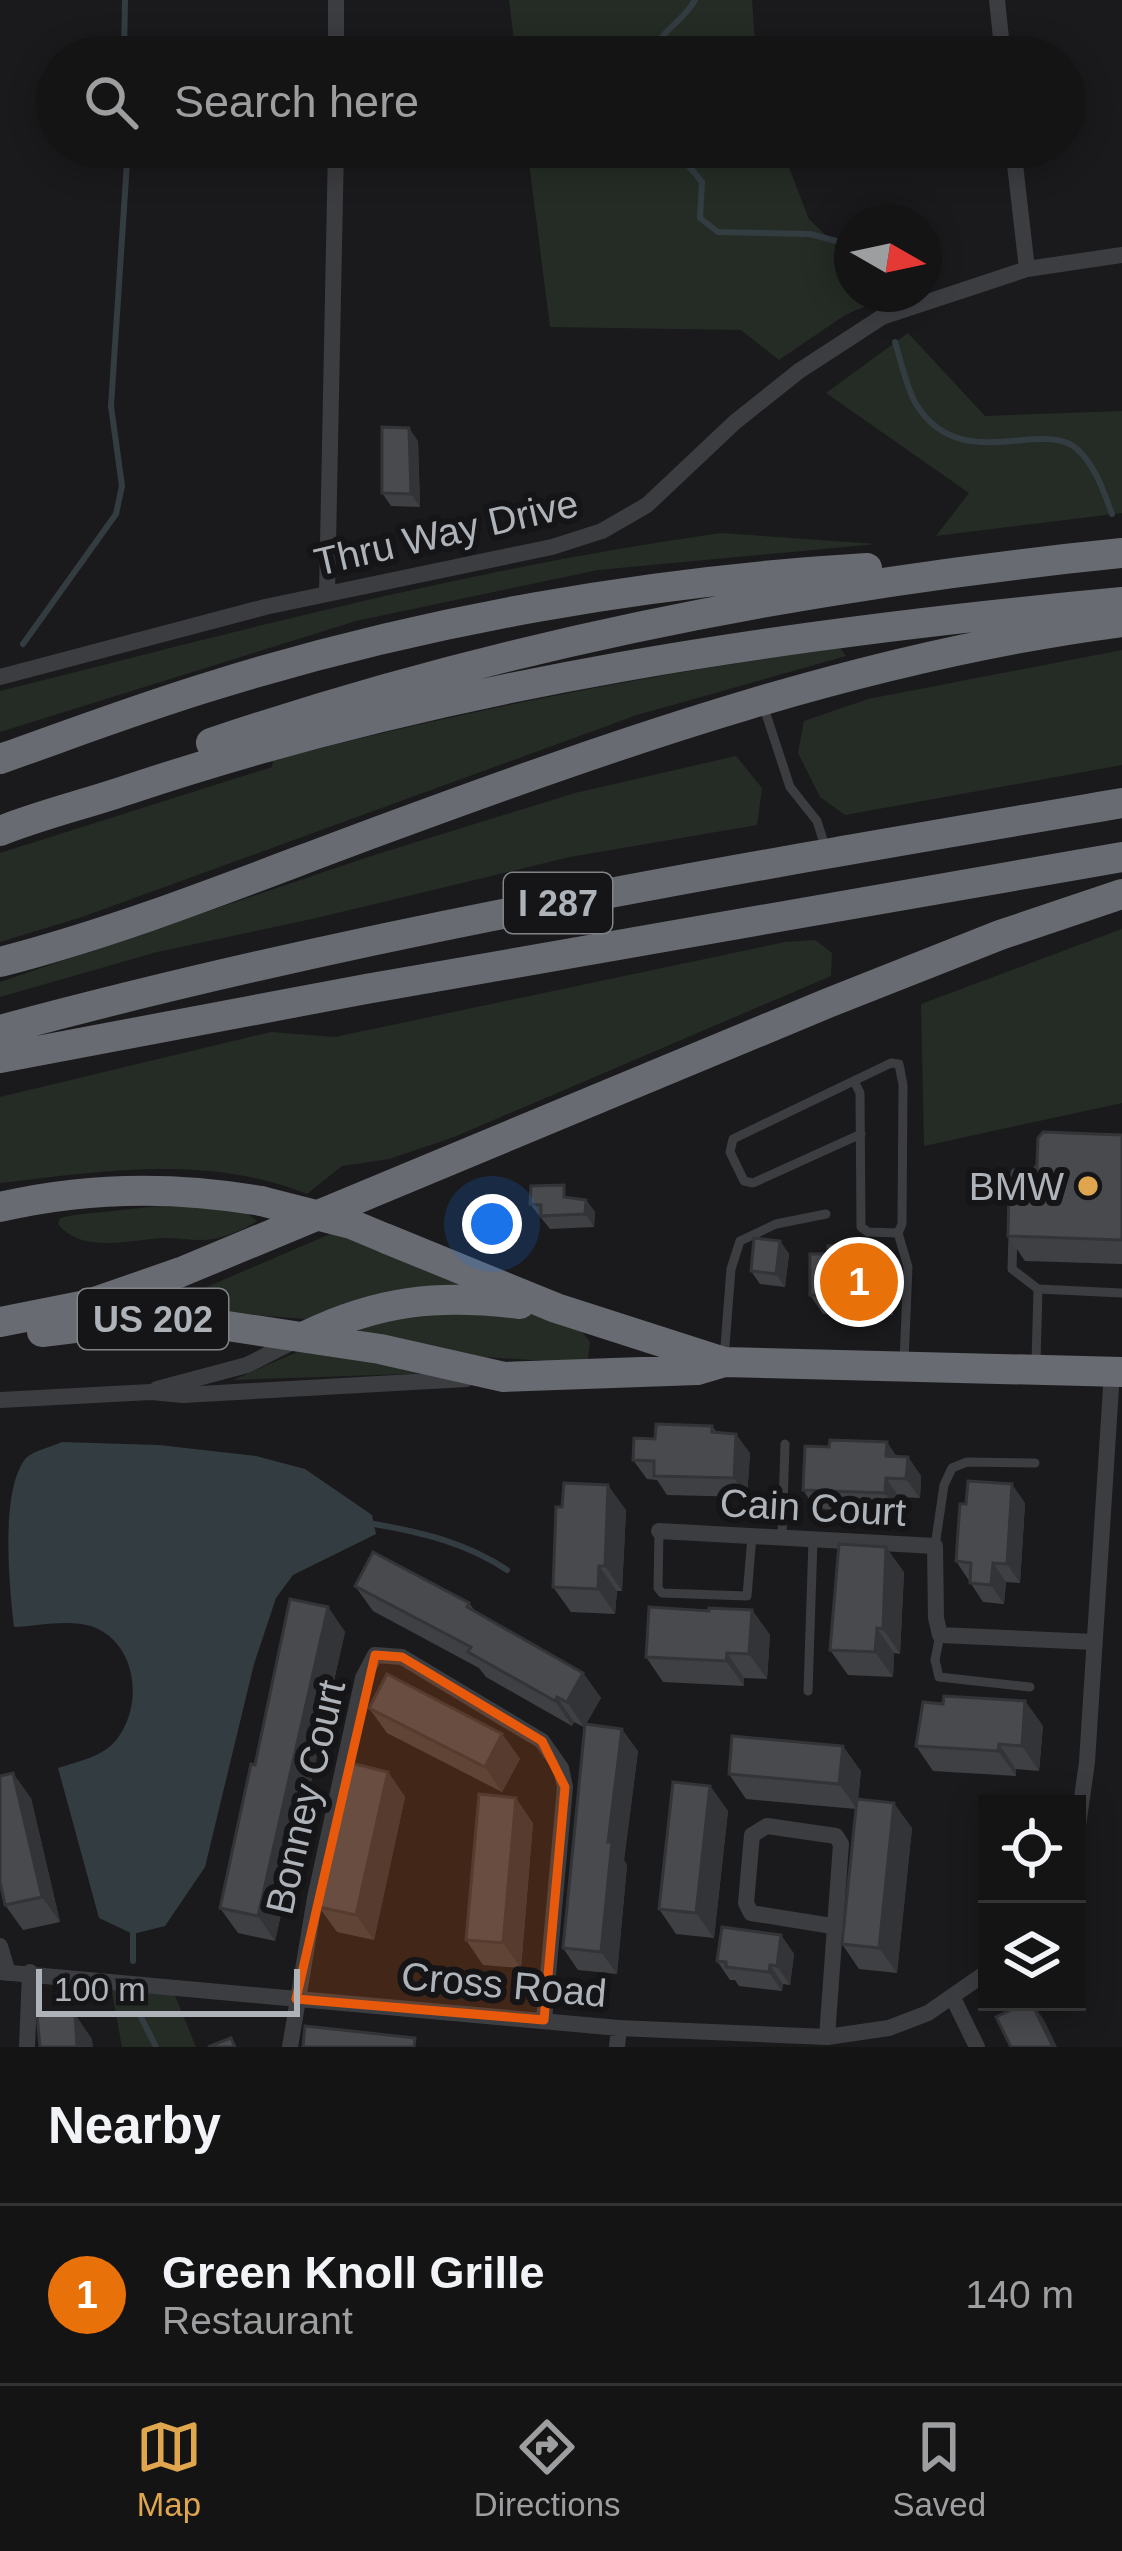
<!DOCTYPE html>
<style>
body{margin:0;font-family:Arial,sans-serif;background:#212122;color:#f1f3f6}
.controls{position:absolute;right:36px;bottom:36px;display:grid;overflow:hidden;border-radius:0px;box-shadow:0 6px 30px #0003}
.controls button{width:108px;height:108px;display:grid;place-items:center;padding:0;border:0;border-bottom:3px solid #333334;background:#141415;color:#f1f3f6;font:60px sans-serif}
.compass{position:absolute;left:834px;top:204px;width:108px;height:108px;border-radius:50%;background:#141415;box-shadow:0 6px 30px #0003;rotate:99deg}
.scale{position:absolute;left:36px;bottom:30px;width:264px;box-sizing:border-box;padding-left:12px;border:6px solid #aeb3ba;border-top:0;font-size:33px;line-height:42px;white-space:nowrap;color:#aeb3ba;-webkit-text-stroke:9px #151517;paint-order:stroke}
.you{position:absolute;left:492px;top:1224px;width:42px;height:42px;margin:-30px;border:9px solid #fff;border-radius:50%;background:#1a73e8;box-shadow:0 0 0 18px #1a73e833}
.badge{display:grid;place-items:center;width:78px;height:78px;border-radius:50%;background:#e0a64e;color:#fff;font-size:39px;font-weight:700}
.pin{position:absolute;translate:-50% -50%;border:6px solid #fff;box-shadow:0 3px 12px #0006}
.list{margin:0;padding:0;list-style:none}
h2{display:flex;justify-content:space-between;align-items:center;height:156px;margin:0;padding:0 48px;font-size:51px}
h2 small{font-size:39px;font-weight:400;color:#9d9ea0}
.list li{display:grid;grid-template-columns:78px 1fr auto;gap:36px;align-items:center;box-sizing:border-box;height:180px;padding:0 48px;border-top:3px solid #333334}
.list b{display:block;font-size:45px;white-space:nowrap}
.list p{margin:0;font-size:39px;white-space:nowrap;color:#9d9ea0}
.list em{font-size:39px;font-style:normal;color:#9d9ea0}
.icon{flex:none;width:66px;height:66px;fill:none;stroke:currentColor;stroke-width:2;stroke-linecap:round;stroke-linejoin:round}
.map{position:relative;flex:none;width:1122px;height:2047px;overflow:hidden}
.search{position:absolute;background:#141415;box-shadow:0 6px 30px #0003;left:36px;right:36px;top:36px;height:132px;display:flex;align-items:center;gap:30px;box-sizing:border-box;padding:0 42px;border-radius:66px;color:#9d9ea0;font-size:45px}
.sheet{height:336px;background:#141415}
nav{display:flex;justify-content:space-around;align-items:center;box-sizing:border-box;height:168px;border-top:3px solid #333334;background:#141415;font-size:33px;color:#9d9ea0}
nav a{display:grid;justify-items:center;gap:6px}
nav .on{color:#e0a64e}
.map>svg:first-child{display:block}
.green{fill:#252c25}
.water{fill:#333c41}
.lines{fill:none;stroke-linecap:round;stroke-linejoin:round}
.stream{stroke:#333c41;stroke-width:6}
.lane{stroke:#3c3d41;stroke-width:9}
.street{stroke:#3c3d41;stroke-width:16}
.highway{stroke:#686b71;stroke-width:30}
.highway-bridge{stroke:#686b71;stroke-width:30}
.wall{fill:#3f4043}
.shaded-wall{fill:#333437}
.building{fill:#494a4e;stroke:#333437;stroke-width:3}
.marked{fill:#e8590c;fill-opacity:0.2;stroke:#e8590c;stroke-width:9;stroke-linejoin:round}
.poi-dot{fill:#e0a64e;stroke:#151517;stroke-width:4.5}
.labels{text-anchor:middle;stroke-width:12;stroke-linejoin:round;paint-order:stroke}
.shield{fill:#151517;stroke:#808489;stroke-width:3}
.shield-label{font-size:36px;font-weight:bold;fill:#aeb3ba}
.street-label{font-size:39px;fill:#aeb3ba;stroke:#151517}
.poi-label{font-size:39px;fill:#aeb3ba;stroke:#151517;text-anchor:end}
</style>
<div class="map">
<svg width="1122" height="2047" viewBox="0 0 1122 2047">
<rect width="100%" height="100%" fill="#1a1a1c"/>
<path class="green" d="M 509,0 L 752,0 L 756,57 L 516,57 Z
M 527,147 L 781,147 L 809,219 L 852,261 L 852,294 L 888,297 L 845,315 L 779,360 L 741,330 L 550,327 Z
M 908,333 L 985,416 L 1122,411 L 1122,513 L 936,536 L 969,493 L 826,393 Z
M 721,533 L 877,544 L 598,570 L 356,621 L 0,732 L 0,691 C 238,631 477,567 721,533 Z
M 840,648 L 846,656 L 637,715 L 82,917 L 0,942 L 0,853 L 272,767 L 273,760 C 465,711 647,674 840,648 Z
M 1122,650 L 1122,765 L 845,815 L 820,797 L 798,753 L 804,721 L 868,699 Z
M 736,756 L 762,788 L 757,825 L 570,857 L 312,919 L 157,952 L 0,997 L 0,982 L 368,857 L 575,793 Z
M 1122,929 L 1122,1103 L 924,1146 L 921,1004 Z
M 815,940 L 832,953 L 831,976 L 454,1137 L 389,1159 L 342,1166 L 307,1194 C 209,1154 102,1171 0,1183 L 0,1097 L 271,1032 L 335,1037 L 785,942 Z
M 189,1203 L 244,1211 L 257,1221 C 245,1229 228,1236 213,1239 C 198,1242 182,1238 166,1238 C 132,1239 83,1255 58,1224 L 60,1218 L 74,1215 Z
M 335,1232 L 466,1285 L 305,1319 L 154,1307 L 154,1303 L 168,1298 L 174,1301 Z
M 523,1313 L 577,1325 L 590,1342 L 588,1358 L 580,1363 L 468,1356 L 348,1331 L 380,1314 Z
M 302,1350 L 435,1373 L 233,1380 Z
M 111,1987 L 174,1993 L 196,2047 L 122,2047 Z"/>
<path class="water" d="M 62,1442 L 159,1445 L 256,1456 L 305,1469 L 372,1515 L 376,1534 L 293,1575 L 276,1598 L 254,1664 L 205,1867 L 165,1926 L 133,1934 L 99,1918 L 58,1768 C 79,1761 103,1757 117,1739 C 144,1704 137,1642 91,1626 C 68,1619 37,1626 14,1627 C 9,1583 0,1490 26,1458 C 35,1450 51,1447 62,1442 Z"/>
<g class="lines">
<path class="stream" d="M 124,57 L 125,0
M 649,57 C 662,29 683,22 695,0
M 673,147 L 702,182 L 700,218 L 718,232 L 810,234 L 840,242 L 852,262
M 871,294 L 874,299
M 895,342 C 901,361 906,387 916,404 C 960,476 1042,418 1077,449 C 1095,465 1104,492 1112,514
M 23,644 L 116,514 L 122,486 L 111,406 L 128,147
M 374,1524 C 421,1532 467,1543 507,1570
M 133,1934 L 133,1961
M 140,2015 L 156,2047"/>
<path class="lane" d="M 763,705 L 790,787 L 817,821 L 825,846
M 854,1081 L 860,1093 L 861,1227 L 868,1232 L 898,1233
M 861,1134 L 753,1183 L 744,1181 L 730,1152 L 733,1139 L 891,1063 L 899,1064 L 903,1085 L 902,1224 L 898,1233 L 908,1267 L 904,1362
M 1014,1194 L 1015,1173 L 1035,1172 L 1044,1162
M 1013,1235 L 1012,1269 L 1038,1289 L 1122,1293
M 724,1359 L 731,1269 L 740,1241 L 776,1224 L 826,1214
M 1036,1362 L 1038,1289
M 659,1531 L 658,1588 L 662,1593 L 747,1596 L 752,1536
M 782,1538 L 785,1444
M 935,1546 L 944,1485 L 952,1468 L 967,1462 L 1035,1463
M 940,1635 L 935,1660 L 939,1677 L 1030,1687
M 808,1691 L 813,1540"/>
<path class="street" d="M 336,0 L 336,57
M 997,0 L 1003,57
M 1013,147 L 1027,269
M 327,594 L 336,147
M 0,677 L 265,607 L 552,547 L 602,531 L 647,505 L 735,422 L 799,371 L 882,317 L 1027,269 L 1122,255
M 157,1389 L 247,1365 L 296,1340
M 0,1400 L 151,1392 L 183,1395 L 466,1379
M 659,1531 L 935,1546 L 936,1618 L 940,1635 L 1094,1642
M 1077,1833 L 1087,1762 L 1112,1372
M 0,1946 L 8,1973
M 0,1972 L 619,2028 L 827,2037 L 889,2028 L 928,2013 L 987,1972
M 953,1998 L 977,2047
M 827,2037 L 841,1844 L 836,1836 L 767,1826 L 752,1835 L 746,1903 L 751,1913 L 832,1926
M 27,2047 L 30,1972
M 290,2047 L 315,1898 L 363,1678 L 375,1655 L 402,1657 L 542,1741 L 561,1768 L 565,1787 L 544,2020
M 617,2047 L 619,2028"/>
<path class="highway" d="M 211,743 C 506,643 813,584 1122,553
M 0,759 C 71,734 142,707 215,685 C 424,620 648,581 867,568
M 0,831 C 43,814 86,804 130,789 C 450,682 787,633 1122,602
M 0,962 C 132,928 259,875 387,828 C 626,740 868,655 1122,622
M 0,1030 C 369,930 746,867 1122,803
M 0,1058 L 366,989 L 1122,857
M 0,1207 C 86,1187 174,1186 261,1201
M 387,1239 L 556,1308 L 724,1362
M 0,1322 L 86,1305 L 181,1272 L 828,1003 L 1000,935 L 1122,894
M 42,1332 L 140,1320 L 181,1319 L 380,1349 L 504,1377 L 697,1370 L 724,1362 L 1122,1372
M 305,1336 C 379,1300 439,1294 520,1304"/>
<path class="highway-bridge" d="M 261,1201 L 351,1224 L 387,1239"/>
</g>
<path class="wall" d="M 418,441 L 420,507 L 391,506 L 382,493 Z
M 1122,1135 L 1122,1264 L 1025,1261 L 1008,1236 L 1036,1189 Z
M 573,1198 L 586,1200 L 595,1212 L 594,1227 L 550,1229 L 530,1204 Z
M 780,1241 L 789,1254 L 785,1287 L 760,1284 L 751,1271 Z
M 890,1263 L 890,1270 L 894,1276 L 893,1315 L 823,1314 L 810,1295 Z
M 712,1426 L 717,1433 L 750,1453 L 747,1497 L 667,1495 L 657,1480 L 647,1479 L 633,1460 L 655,1439 Z
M 897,1456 L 908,1457 L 921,1476 L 920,1498 L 899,1497 L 898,1512 L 816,1509 L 803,1490 Z
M 1025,1503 L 1020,1583 L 1006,1582 L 1004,1604 L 983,1602 L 956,1561 Z
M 626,1510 L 622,1591 L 617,1591 L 615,1614 L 571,1612 L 553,1587 Z
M 904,1572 L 900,1654 L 894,1653 L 893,1677 L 848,1675 L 830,1650 Z
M 355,1586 L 469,1603 L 475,1611 L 583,1673 L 601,1698 L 586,1724 L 638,1751 L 624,1860 L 627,1865 L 617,1974 L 578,1970 L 563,1948 L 584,1727 L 574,1722 L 572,1726 L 486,1677 L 479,1668 L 373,1611 Z
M 328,1607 L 345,1632 L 275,1941 L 238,1933 L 220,1908 L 255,1765 Z
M 752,1610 L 770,1635 L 767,1679 L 744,1678 L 744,1686 L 663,1682 L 646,1657 L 709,1611 Z
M 1025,1701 L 1043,1726 L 1039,1771 L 1016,1769 L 1016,1776 L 933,1771 L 916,1746 L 943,1704 Z
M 369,1708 L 502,1734 L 520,1759 L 502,1792 L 387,1733 Z
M 861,1771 L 858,1799 L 912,1828 L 897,1973 L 859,1969 L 842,1944 L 856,1809 L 746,1799 L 729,1774 Z
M 388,1772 L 405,1797 L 374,1940 L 337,1932 L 319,1907 Z
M 710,1786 L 728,1811 L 714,1938 L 676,1934 L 659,1909 Z
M 31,1798 L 60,1922 L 23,1930 L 5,1905 Z
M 533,1823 L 521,1968 L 483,1965 L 466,1940 Z
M 781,1935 L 794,1954 L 790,1985 L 783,1984 L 782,1991 L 739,1986 L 735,1980 L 730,1980 L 717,1961 Z"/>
<path class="shaded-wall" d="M 409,428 L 418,441 L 420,507 L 411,494 Z
M 586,1200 L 595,1212 L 594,1227 L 585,1214 Z
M 780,1241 L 789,1254 L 785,1287 L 776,1274 Z
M 877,1244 L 890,1263 L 890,1270 L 894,1276 L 893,1315 L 880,1296 Z
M 736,1434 L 750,1453 L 747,1497 L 734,1478 Z
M 887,1442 L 900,1461 L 886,1456 Z
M 908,1457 L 921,1476 L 920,1498 L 906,1479 Z
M 886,1478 L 899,1497 L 898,1512 L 885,1493 Z
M 1012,1484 L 1025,1503 L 1020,1583 L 1007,1564 Z
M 608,1485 L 626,1510 L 622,1591 L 605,1566 Z
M 886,1547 L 904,1572 L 900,1654 L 883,1629 Z
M 993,1563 L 1006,1582 L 1004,1604 L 991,1585 Z
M 599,1566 L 617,1591 L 615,1614 L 598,1589 Z
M 328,1607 L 345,1632 L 275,1941 L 258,1916 Z
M 752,1610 L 770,1635 L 767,1679 L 749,1654 Z
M 877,1628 L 894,1653 L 893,1677 L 875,1652 Z
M 727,1653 L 744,1678 L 744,1686 L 726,1661 Z
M 583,1673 L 601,1698 L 584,1727 L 567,1702 Z
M 557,1697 L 574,1722 L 572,1726 L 555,1701 Z
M 1025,1701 L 1043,1726 L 1039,1771 L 1022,1746 Z
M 622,1729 L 638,1751 L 624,1860 L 627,1865 L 617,1974 L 601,1952 L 608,1842 Z
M 502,1734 L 520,1759 L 502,1792 L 485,1767 Z
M 999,1744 L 1016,1769 L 1016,1776 L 998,1751 Z
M 843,1746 L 861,1771 L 857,1809 L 839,1784 Z
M 388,1772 L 405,1797 L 374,1940 L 356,1915 Z
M 13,1773 L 31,1798 L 60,1922 L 42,1897 Z
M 710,1786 L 728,1811 L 714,1938 L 696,1913 Z
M 516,1798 L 533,1823 L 521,1968 L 503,1943 Z
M 894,1803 L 912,1828 L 897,1973 L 879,1948 Z
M 781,1935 L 794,1954 L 790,1985 L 777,1966 Z
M 770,1965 L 783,1984 L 782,1991 L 769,1972 Z
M 1031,2002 L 1044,2020 L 1057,2047 L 1053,2047 Z
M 75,2014 L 92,2039 L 93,2047 L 77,2047 Z"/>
<path class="building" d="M 382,427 L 409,428 L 411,494 L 382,493 Z
M 1043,1132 L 1122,1135 L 1122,1240 L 1008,1236 L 1009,1188 L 1036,1189 L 1038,1138 Z
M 564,1185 L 564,1197 L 586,1200 L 585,1214 L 541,1216 L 541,1205 L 530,1204 L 531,1186 Z
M 754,1238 L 780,1241 L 776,1274 L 751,1271 Z
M 877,1244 L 877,1257 L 881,1257 L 880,1296 L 810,1295 L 810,1254 L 828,1254 L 828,1246 Z
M 656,1424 L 712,1426 L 712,1432 L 736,1434 L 734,1478 L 654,1476 L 654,1461 L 633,1460 L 634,1438 L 655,1439 Z
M 830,1440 L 887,1442 L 886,1456 L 908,1457 L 906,1479 L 886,1478 L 885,1493 L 803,1490 L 805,1446 L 829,1447 Z
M 968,1481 L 1012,1484 L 1007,1564 L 993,1563 L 991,1585 L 970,1583 L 971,1563 L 956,1561 L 960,1504 L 966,1504 Z
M 564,1483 L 608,1485 L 605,1566 L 599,1566 L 598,1589 L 553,1587 L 556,1507 L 562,1507 Z
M 839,1544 L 886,1547 L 883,1629 L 877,1628 L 875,1652 L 830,1650 Z
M 373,1552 L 469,1603 L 467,1607 L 583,1673 L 567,1702 L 557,1697 L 555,1701 L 468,1652 L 471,1647 L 355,1586 Z
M 290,1599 L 328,1607 L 258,1916 L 220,1908 L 251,1764 L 255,1765 Z
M 649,1607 L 709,1611 L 709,1608 L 752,1610 L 749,1654 L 727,1653 L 726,1661 L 646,1657 Z
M 387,1674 L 502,1734 L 485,1767 L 369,1708 Z
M 944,1696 L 1025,1701 L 1022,1746 L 999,1744 L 998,1751 L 916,1746 L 923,1702 L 943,1704 Z
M 585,1724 L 622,1729 L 608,1842 L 612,1842 L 601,1952 L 563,1948 Z
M 732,1736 L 843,1746 L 839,1784 L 729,1774 Z
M 351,1763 L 388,1772 L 356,1915 L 319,1907 Z
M 13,1773 L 42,1897 L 5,1905 L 0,1882 L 0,1776 Z
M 673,1782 L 710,1786 L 696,1913 L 659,1909 Z
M 479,1794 L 516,1798 L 503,1943 L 466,1940 Z
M 857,1799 L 894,1803 L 879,1948 L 842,1944 Z
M 722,1927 L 781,1935 L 777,1966 L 770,1965 L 769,1972 L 726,1967 L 726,1962 L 717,1961 Z
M 1028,2002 L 1031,2002 L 1053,2047 L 1011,2047 L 996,2017 Z
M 75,2014 L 77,2047 L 40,2047 L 37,2016 Z
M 305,2026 L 415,2038 L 414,2047 L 303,2047 Z
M 231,2038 L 235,2047 L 208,2047 Z"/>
<path class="marked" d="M 375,1655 L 402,1657 L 542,1741 L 565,1787 L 544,2020 L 296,1999 Z"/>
<circle class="poi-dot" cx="1088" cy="1186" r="12"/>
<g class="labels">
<g class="shield">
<rect x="504" y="873" width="108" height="60" rx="9"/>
<rect x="78" y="1289" width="150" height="60" rx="9"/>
</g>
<g class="shield-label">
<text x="558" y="916">I 287</text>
<text x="153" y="1332">US 202</text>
</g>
<g class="street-label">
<text transform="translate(446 532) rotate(-13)" y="14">Thru Way Drive</text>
<text transform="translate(813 1507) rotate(3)" y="14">Cain Court</text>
<text transform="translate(305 1797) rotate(-77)" y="14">Bonney Court</text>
<text transform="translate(504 1984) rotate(5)" y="14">Cross Road</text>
</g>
<g class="poi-label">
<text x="1064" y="1200">BMW</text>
</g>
</g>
</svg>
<div class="controls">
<button><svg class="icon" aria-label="locate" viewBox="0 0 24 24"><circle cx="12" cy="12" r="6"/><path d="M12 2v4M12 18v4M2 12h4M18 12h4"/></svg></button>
<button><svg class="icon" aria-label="layers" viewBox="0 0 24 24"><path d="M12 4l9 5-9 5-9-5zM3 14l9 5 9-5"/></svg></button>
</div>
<svg class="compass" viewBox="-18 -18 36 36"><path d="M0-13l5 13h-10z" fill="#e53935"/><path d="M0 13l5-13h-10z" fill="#9d9ea0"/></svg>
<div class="scale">100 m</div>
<div class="you"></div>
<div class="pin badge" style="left:859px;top:1282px;background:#e8710a">1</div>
<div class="search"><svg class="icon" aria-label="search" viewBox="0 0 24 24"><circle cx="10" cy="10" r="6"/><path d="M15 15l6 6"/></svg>Search here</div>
</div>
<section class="sheet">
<h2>Nearby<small></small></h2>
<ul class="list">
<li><span class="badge" style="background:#e8710a">1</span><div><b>Green Knoll Grille</b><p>Restaurant</p></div><em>140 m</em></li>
</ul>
</section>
<nav>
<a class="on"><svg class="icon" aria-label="map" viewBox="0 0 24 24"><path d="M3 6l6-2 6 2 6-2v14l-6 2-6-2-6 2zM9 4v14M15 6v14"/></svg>Map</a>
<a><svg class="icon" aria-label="directions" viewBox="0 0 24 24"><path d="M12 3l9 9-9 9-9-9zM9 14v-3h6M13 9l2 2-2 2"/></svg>Directions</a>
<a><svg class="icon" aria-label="saved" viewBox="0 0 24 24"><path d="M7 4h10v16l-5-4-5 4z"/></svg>Saved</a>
</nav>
